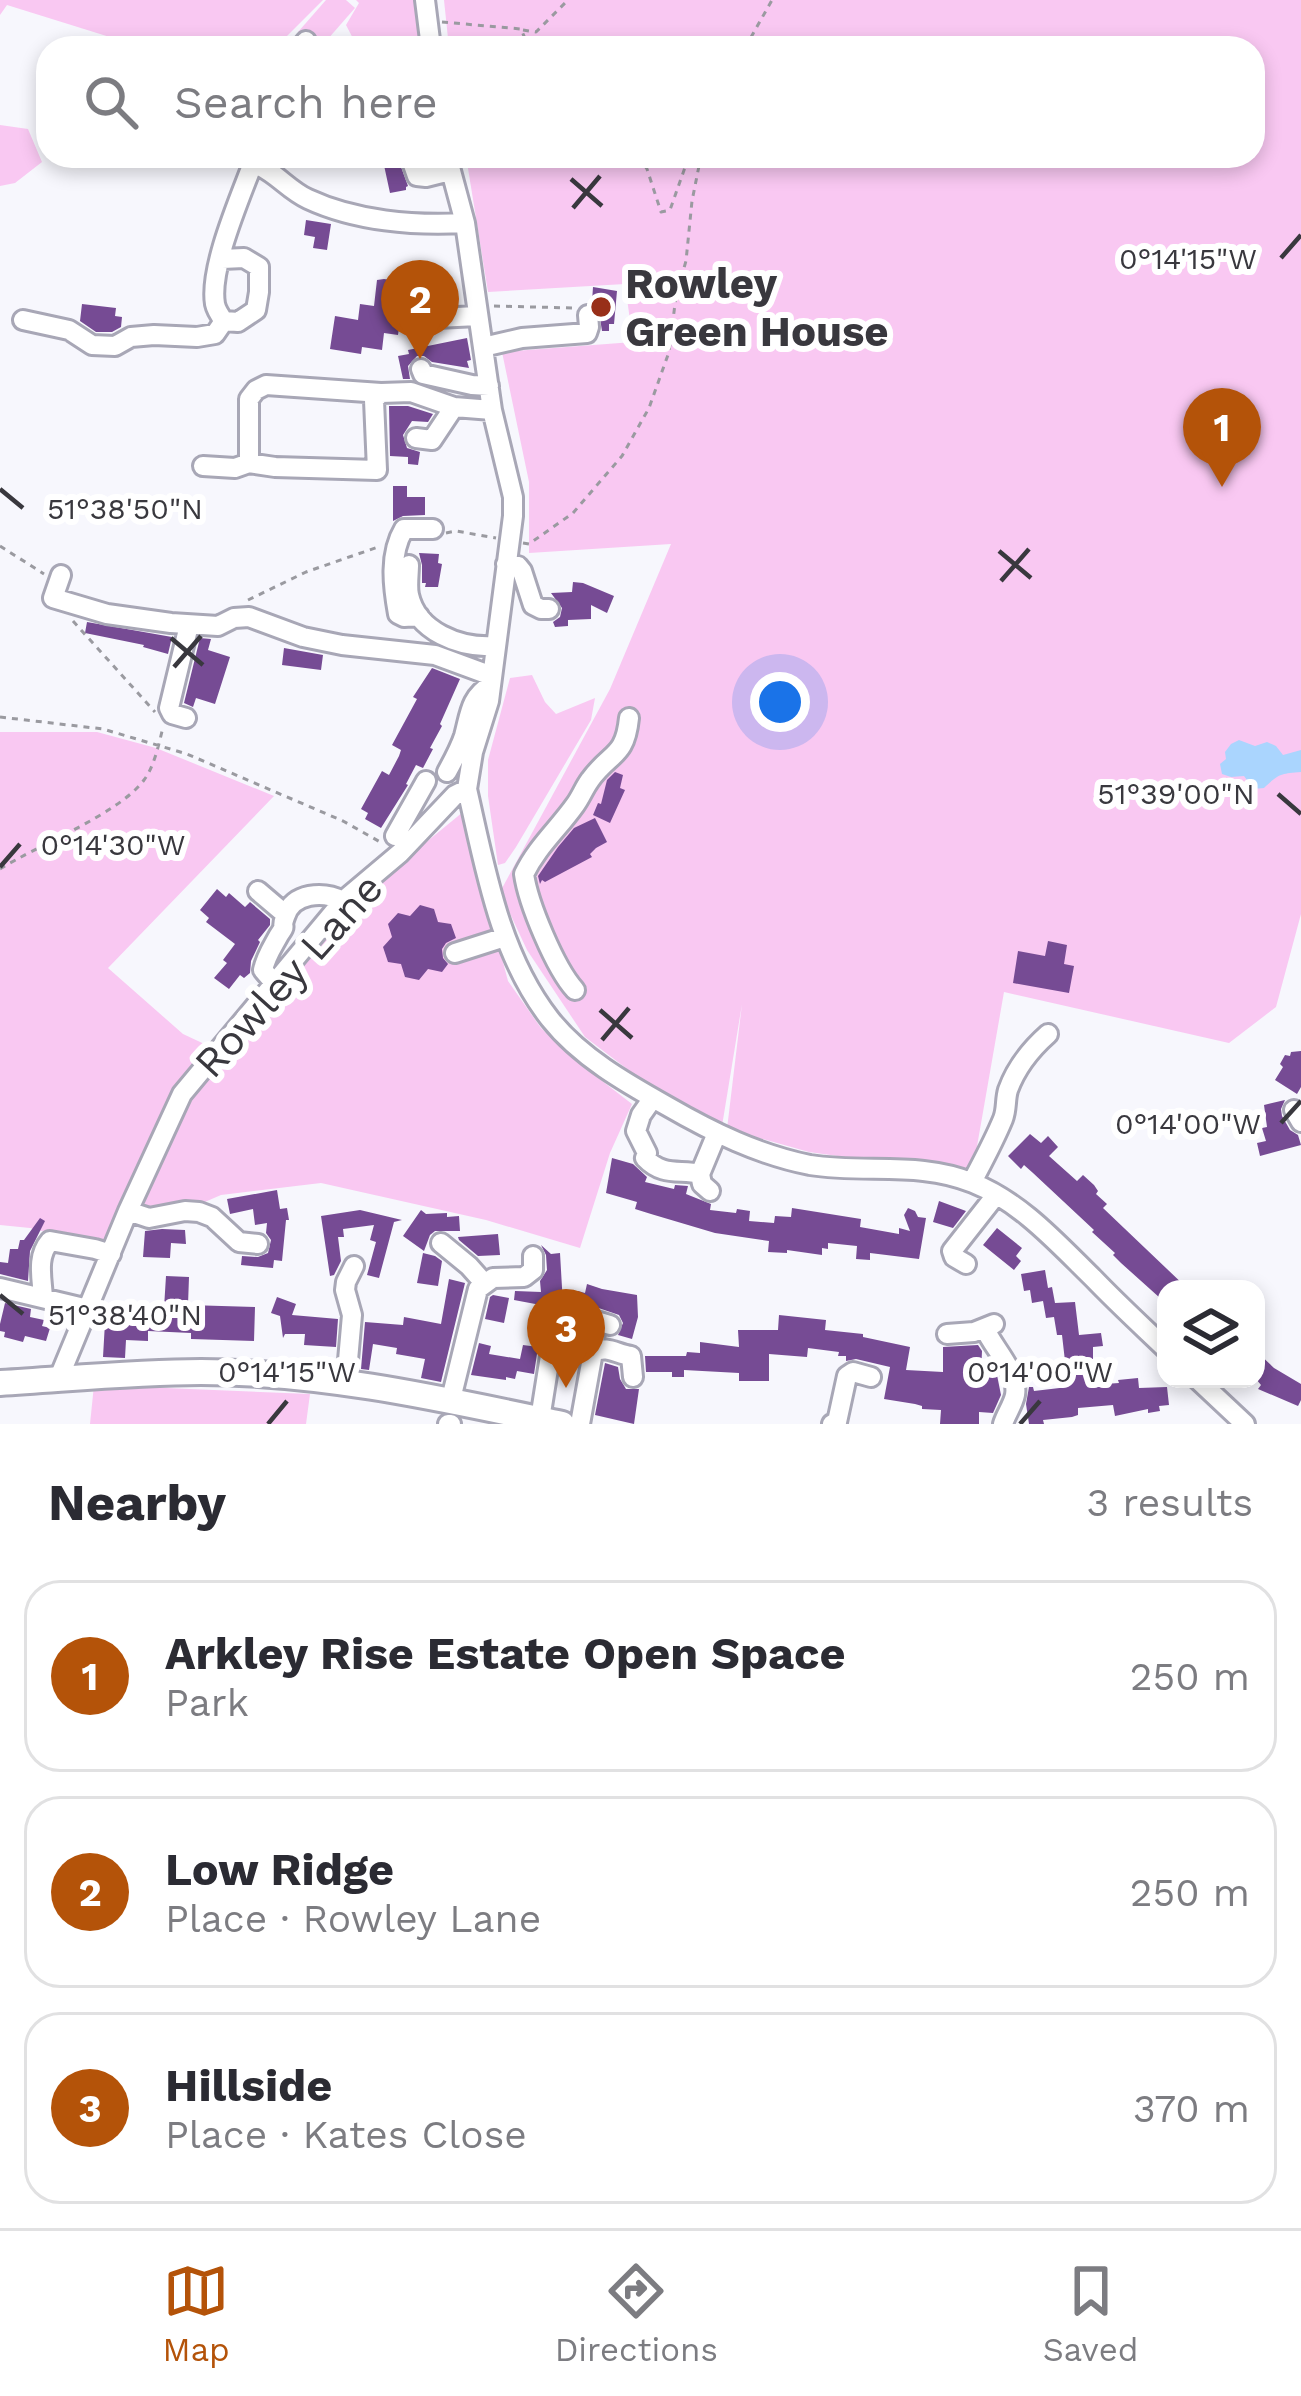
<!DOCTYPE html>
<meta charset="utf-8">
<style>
body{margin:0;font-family:"Work Sans",sans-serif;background:#f2f2f3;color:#2b2b33}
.controls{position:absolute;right:36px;bottom:36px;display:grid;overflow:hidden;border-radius:24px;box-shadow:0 6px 18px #0003}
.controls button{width:108px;height:108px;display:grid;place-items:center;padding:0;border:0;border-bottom:3px solid #e1e1e2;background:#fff;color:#2b2b33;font:60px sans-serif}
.you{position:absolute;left:780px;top:702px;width:42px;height:42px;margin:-30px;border:9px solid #fff;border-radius:50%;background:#1a73e8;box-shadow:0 0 0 18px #1a73e833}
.badge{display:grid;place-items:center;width:78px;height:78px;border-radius:50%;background:#b45309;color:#fff;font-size:39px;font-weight:700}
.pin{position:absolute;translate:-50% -99px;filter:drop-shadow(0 3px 6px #0008)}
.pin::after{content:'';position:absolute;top:63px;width:42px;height:36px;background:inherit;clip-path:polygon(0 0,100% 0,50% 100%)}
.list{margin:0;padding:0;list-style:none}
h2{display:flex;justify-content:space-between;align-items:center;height:156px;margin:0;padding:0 48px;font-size:51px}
h2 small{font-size:39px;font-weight:400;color:#7c7c81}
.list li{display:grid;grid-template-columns:78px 1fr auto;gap:36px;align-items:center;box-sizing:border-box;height:192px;margin:0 24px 24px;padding:0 24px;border:3px solid #e1e1e2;border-radius:36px}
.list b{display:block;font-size:45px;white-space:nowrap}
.list p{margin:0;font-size:39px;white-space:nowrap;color:#7c7c81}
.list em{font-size:39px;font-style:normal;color:#7c7c81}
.icon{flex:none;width:66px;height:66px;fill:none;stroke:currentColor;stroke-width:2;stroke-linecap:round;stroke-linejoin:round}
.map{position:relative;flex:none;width:1301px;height:1424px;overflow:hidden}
.search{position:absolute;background:#fff;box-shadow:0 6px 18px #0003;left:36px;right:36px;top:36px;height:132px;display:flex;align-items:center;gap:30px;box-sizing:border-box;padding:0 42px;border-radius:36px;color:#7c7c81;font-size:45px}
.sheet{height:804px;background:#fff}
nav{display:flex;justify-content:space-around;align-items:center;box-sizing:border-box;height:168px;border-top:3px solid #e1e1e2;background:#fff;font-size:33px;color:#7c7c81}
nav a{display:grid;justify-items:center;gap:6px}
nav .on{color:#b45309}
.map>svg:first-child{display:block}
.green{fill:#f9c8f2}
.water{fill:#aad5fe}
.building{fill:#764b94}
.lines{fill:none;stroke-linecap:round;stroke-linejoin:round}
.minor-casing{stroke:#a8a7b6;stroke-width:24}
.major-casing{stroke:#a8a7b6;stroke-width:30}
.path{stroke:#9a9aa0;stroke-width:3;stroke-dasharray:6 6;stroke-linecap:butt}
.minor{stroke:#fff;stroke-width:18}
.major{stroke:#fff;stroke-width:24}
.ticks{fill:none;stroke:#39383e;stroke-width:4.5}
.poi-dot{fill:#982f19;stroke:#fff;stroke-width:4.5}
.labels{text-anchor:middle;stroke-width:12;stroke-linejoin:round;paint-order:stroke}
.poi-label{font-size:42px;font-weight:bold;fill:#39383e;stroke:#fff;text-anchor:start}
.street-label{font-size:42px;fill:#39383e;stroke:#fff}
.ticks-label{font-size:30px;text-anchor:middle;fill:#39383e;stroke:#fff;stroke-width:12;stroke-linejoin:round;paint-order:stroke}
</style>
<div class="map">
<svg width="1301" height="1424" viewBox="0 0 1301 1424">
<rect width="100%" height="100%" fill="#f7f7fd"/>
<path class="green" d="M 0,0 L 323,0 L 275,48 L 145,48 L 7,5 L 0,15 Z
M 326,0 L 346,0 L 355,8 L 320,48 L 317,48 L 298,32 Z
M 356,0 L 416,0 L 421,48 L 358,48 L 346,25 L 359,3 Z
M 444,0 L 1301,0 L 1301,914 L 1276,1007 L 1229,1043 L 1004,992 L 972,1175 L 809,1152 L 727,1129 L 742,1004 L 722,1126 L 635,1075 L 585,1037 L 527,950 L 500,892 L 610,689 L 671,544 L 529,553 L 529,482 L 502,352 L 633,342 L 625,284 L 488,292 L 466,156 L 1253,156 L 1253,48 L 449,48 Z
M 0,125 L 28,129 L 42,162 L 15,183 L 0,186 Z
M 532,675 L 545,702 L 556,714 L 595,698 L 591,720 L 516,847 L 505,863 L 498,865 L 488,796 L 488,760 L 510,678 Z
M 0,732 L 97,732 L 156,748 L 274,796 L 108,968 L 183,1034 L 213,1048 L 104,1247 L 30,1228 L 0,1225 Z
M 463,812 L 508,981 L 541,1028 L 575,1060 L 632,1104 L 610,1153 L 580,1248 L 486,1220 L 321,1183 L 221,1195 L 184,1211 L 142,1209 L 187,1103 L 226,1054 L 374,885 Z
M 94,1385 L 310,1394 L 306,1424 L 90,1424 Z"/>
<path class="water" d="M 1239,740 L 1255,746 L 1267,742 L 1276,746 L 1283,755 L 1301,750 L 1301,772 C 1280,774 1280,773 1264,788 C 1251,790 1251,785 1244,776 L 1231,777 L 1222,774 L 1220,764 L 1226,759 L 1225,752 L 1231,744 Z"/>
<path class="building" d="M 382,156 L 397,156 L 408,186 L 406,187 L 406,190 L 390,193 Z
M 306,220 L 331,224 L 327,250 L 313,248 L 315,237 L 304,235 Z
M 384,279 L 398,281 L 398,284 L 401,285 L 397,303 L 397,313 L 401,314 L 398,335 L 384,333 L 382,350 L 362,347 L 361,354 L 330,349 L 335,316 L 358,320 L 360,304 L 374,306 L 377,280 Z
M 593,287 L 617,291 L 614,324 L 609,324 L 609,331 L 602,331 L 598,306 L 588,302 L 592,302 Z
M 82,304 L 116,308 L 115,316 L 122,317 L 121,327 L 112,332 L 96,332 L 80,321 Z
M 467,338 L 471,360 L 467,361 L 469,368 L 432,362 L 424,356 L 417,356 L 408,366 L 410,379 L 403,379 L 398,356 L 409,354 L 408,350 Z
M 389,406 L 408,406 L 433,414 L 428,422 L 412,421 L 403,435 L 407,448 L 420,452 L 418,465 L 408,464 L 408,457 L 390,456 Z
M 393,486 L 407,486 L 407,497 L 425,497 L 425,515 L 403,516 L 393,521 Z
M 419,553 L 439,554 L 438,563 L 442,564 L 438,587 L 425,587 L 426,583 L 422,583 L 422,565 Z
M 573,582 L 583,583 L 614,596 L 607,613 L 591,605 L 591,619 L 568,620 L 568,626 L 555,627 L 553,622 L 560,617 L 562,608 L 551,593 L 572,592 Z
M 87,622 L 172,637 L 168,654 L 143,647 L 144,645 L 85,633 Z
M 200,638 L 211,639 L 208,650 L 230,657 L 215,704 L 196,698 L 193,707 L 184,703 Z
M 284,648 L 323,655 L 321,670 L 282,665 Z
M 432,668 L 460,679 L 440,724 L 442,726 L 430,748 L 433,749 L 423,768 L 416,765 L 406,784 L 408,785 L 381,828 L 365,819 L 368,813 L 361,809 L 382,771 L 389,775 L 399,756 L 401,750 L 392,745 L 417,699 L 413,697 Z
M 615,772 L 623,775 L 620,788 L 625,790 L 610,823 L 593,815 L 598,803 L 601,804 L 607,780 Z
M 595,818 L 607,842 L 596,848 L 590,854 L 592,857 L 545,882 L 542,880 L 540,884 L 538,876 L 558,847 L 574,828 Z
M 217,889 L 226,897 L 229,893 L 245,907 L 250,902 L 270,919 L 270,925 L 258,940 L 260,942 L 251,961 L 250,973 L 244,978 L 240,975 L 229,989 L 214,978 L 227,963 L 223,960 L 235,944 L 206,922 L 209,918 L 200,910 Z
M 420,905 L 434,909 L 438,922 L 451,924 L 456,938 L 446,943 L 442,949 L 443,958 L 448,964 L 442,972 L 428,969 L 419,980 L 405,977 L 401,964 L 388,962 L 383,947 L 392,937 L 388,924 L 398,913 L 410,916 Z
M 1048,941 L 1067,945 L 1064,964 L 1074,966 L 1069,993 L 1013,983 L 1018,951 L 1045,956 Z
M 1301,1051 L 1301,1087 L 1297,1094 L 1275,1080 L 1283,1067 L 1280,1064 L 1285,1055 L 1290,1056 L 1291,1052 Z
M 1285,1100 L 1281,1109 L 1282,1116 L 1290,1130 L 1298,1135 L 1301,1145 L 1260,1156 L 1257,1143 L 1266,1141 L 1262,1128 L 1267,1127 L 1264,1105 Z
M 1030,1134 L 1041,1143 L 1048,1136 L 1058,1147 L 1049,1156 L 1077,1181 L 1083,1175 L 1094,1185 L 1098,1191 L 1096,1194 L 1107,1204 L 1103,1208 L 1188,1289 L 1166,1289 L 1160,1298 L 1121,1263 L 1113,1255 L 1115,1253 L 1092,1232 L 1094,1230 L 1033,1173 L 1024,1165 L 1021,1169 L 1008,1156 Z
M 612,1158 L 633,1164 L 647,1177 L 645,1182 L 674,1189 L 675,1185 L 688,1186 L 686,1194 L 711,1204 L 710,1210 L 736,1213 L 737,1209 L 750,1211 L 749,1221 L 774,1223 L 775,1216 L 791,1217 L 792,1208 L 861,1219 L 860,1227 L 899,1234 L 899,1228 L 910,1231 L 904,1215 L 908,1208 L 915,1211 L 918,1217 L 926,1218 L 919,1259 L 870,1253 L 870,1260 L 856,1259 L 857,1246 L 828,1243 L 828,1249 L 822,1248 L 822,1255 L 787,1250 L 787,1253 L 768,1252 L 769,1241 L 715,1233 L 651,1214 L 635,1209 L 637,1202 L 606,1193 Z
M 277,1190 L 280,1209 L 287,1208 L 289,1220 L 286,1220 L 282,1261 L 274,1260 L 273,1268 L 241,1265 L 242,1256 L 258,1257 L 268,1253 L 271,1240 L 266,1233 L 267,1223 L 255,1225 L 253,1209 L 230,1214 L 227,1199 Z
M 939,1201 L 966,1211 L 953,1228 L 933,1222 Z
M 360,1210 L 402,1220 L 394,1222 L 379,1278 L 367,1275 L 376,1242 L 370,1240 L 374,1225 L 343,1229 L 344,1237 L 338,1237 L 341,1261 L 334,1275 L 330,1276 L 321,1216 Z
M 421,1210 L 426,1214 L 447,1213 L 447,1217 L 459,1216 L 460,1231 L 435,1231 L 430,1235 L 424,1251 L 403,1236 Z
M 40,1218 L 45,1221 L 30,1251 L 28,1281 L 0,1274 L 0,1262 L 8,1263 L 10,1249 L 18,1249 L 20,1240 L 24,1240 Z
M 997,1228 L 1022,1248 L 1016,1256 L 1021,1261 L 1014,1270 L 983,1245 Z
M 162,1229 L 185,1230 L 186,1244 L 171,1243 L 170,1258 L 143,1257 L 145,1231 Z
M 498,1234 L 500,1255 L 478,1256 L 459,1240 L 458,1237 Z
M 541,1245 L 551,1254 L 560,1253 L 564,1322 L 555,1318 L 544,1320 L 546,1306 L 514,1300 L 515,1291 L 541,1292 L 540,1281 L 547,1270 L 546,1255 Z
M 423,1253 L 435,1256 L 442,1261 L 438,1286 L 417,1283 Z
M 1045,1270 L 1048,1288 L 1052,1287 L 1055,1303 L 1075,1302 L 1079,1335 L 1101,1333 L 1103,1346 L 1093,1347 L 1093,1365 L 1087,1366 L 1090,1385 L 1119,1383 L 1118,1380 L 1138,1378 L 1139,1388 L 1167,1387 L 1169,1405 L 1159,1406 L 1160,1411 L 1148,1413 L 1148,1409 L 1115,1416 L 1113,1405 L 1078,1408 L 1078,1415 L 1072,1417 L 1043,1420 L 1044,1424 L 1029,1424 L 1026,1404 L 1029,1387 L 1033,1387 L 1034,1391 L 1068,1387 L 1062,1335 L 1057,1335 L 1054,1317 L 1046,1318 L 1043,1301 L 1032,1303 L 1030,1290 L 1024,1291 L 1021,1274 Z
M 166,1276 L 189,1277 L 188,1305 L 255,1307 L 254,1341 L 191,1339 L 191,1333 L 148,1331 L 148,1341 L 126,1340 L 125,1358 L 103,1357 L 106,1305 L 164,1308 Z
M 449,1279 L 465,1283 L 441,1382 L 421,1378 L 425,1359 L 396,1354 L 397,1348 L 373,1344 L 369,1370 L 361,1369 L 365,1322 L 403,1325 L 404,1317 L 441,1324 Z
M 587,1284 L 602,1289 L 637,1295 L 638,1317 L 632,1339 L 618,1335 L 623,1323 L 619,1315 L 584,1303 L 576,1303 L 578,1291 L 585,1293 Z
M 493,1295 L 509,1298 L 504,1323 L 485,1319 L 490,1297 Z
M 277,1297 L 296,1304 L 292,1315 L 338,1319 L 336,1347 L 304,1345 L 305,1334 L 285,1334 L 283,1338 L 280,1316 L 271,1313 Z
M 5,1303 L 31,1309 L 30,1317 L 44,1320 L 42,1326 L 50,1328 L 46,1341 L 25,1336 L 23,1342 L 4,1337 L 5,1332 L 0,1331 L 0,1324 Z
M 779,1315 L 826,1320 L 825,1330 L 863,1334 L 863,1337 L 910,1347 L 906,1370 L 943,1372 L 943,1347 L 978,1345 L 982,1351 L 981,1374 L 997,1375 L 1001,1395 L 993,1413 L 979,1412 L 979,1424 L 940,1424 L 941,1410 L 922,1409 L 922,1406 L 915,1404 L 884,1399 L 890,1367 L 856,1359 L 846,1361 L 846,1356 L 838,1356 L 839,1352 L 808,1348 L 807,1357 L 769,1354 L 769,1381 L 739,1381 L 739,1373 L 684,1370 L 684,1377 L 672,1377 L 672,1372 L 646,1372 L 645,1356 L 686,1356 L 687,1352 L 700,1353 L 700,1342 L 739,1347 L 738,1330 L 778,1330 Z
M 479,1343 L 491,1346 L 489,1354 L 520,1359 L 523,1345 L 538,1347 L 534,1374 L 517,1371 L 515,1379 L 506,1377 L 506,1380 L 471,1375 Z
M 1256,1351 L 1274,1368 L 1301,1384 L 1301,1400 L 1298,1406 L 1258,1389 L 1261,1385 L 1256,1379 Z
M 605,1363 L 618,1367 L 620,1379 L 626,1389 L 639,1389 L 634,1424 L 595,1415 Z"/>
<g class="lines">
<g class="minor-casing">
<path id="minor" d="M 425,0 L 431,48
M 300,48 L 306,41
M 410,156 L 417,176 L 426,177 L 450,171
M 222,259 L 244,258 L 259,267 L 259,292 L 256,310 L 238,322 L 224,321 C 221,317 216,309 215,304 C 209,268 240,198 253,163 C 275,171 288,190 308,199 C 355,221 414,226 465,223
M 430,311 L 424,314 L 415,312 L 410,303 L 417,294 L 427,295 L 432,303 L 430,311 L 436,318 L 478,316
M 23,320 L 69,330 L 92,345 L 115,346 L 131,337 L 154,335 L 197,337 L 215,334 L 224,321
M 483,347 L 522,338 L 587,333 L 589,327 L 588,315
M 421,369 L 423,374 L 472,385 L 489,386
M 416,438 L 432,440 L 454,407 L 492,410
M 249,463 L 249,399 L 256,390 L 266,385 L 381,393
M 203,466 L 235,468 L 249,463 L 275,467 L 377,470 L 374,400 L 381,393 L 411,392 L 454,407
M 506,564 L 518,566 L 522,571 L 533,605 L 541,609 L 549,609
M 409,565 C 409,574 407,586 409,595 C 417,632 460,648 494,646
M 61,575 L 53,598 L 107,614 L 171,623 L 218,626 L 234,618 L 249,617 L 303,637 L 342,645 L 435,655 L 492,676
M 419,616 L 404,617 L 398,614 C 393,586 389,554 404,529 L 433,529
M 186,718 L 172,714 L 169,708 L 189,625
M 447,772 C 453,761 460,748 464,736 C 470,714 470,697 491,685
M 467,789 C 485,867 499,954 550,1019 C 580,1057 626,1083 667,1106 C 712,1132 759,1155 810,1165 C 865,1174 920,1161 973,1183 C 1021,1202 1058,1244 1094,1279 C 1117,1303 1142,1326 1166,1349
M 395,836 L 426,781
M 258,891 L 285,914
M 455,953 L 505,937
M 275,984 L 263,970 C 266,956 272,948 279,935 C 288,922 280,931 285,917 C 292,892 324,891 343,901
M 575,990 C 555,968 528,903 524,874 C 537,847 558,829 575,805 C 581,797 584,788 590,780 C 610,752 625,758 629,718
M 653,1098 L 641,1115 L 636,1131 L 647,1153 L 645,1158 C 663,1177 680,1169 700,1174
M 1294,1110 L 1301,1122
M 972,1182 C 983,1161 994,1141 1003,1119 C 1007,1109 1005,1100 1008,1090 C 1016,1068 1031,1049 1048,1034
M 710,1191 L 702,1184 L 700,1174 L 717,1133
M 128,1211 L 149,1218 L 185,1211 L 199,1212 L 212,1217 L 239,1242 L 258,1244
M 441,1243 L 469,1266 L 485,1284
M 966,1264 L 954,1257 L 952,1251 L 996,1195
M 0,1288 L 88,1309
M 43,1298 C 42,1278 36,1257 50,1241 L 95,1249 L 111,1254
M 580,1316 L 610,1325
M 985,1329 C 994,1349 1019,1373 1015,1395 C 1013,1405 1006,1414 1003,1424
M 947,1334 L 974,1332 L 994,1324
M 593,1352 C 608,1345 616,1354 631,1356 L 633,1377
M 1197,1379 L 1245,1424
M 58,1380 L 128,1211 L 182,1094 L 343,901 L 400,853 L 455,795 L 467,789 L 473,752 L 489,701 L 513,516 L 513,497 L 492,410 L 465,223 L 447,156
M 346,1383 L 352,1315 L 345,1290 L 346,1282 L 354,1266
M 451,1399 L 478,1289 L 493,1278 L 524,1277 L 533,1270 L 533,1256
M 540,1419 L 554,1331
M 448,1424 L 451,1424
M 580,1424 L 593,1352 L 596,1321
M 832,1424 L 837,1422 L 847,1376 L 853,1372 L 871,1377"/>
</g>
<g class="major-casing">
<path id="major" d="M 0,1383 C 67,1379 134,1372 201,1372 C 324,1372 443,1399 562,1424"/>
</g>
<path class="path" d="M 442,22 L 521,29 L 529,48
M 523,30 L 536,32 L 568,0
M 745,48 L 772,0
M 638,156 L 647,169 L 661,212 L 670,210 L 689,156
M 494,306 L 574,308
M 446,533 L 456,531 L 496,538
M 523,543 L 529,544 L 573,513 L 622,456 L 649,408 L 669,352 L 676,296 L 686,261 L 692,201 L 701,156
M 0,546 L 44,574
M 248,600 L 306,572 L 378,547
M 73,621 L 155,712
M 0,717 L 103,729 L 187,754 L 343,821 L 382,843
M 0,869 C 38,845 119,814 144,780 C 154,767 159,744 163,727"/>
<use href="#minor" class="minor"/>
<use href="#major" class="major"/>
</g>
<path class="ticks" d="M 571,179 L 602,206M 573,208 L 600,176M 1281,258 L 1301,235M 0,489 L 23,508M 999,551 L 1031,578M 1001,581 L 1029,549M 171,638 L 203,665M 174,667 L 201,636M 1278,794 L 1301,814M 0,867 L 20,844M 600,1010 L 632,1038M 602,1040 L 629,1008M 1281,1123 L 1301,1101M 0,1295 L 23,1314M 268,1424 L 287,1401M 1020,1424 L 1040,1401"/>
<circle class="poi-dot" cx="601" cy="307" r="12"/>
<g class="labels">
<g class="poi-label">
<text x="625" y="298">Rowley<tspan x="625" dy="48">Green House</tspan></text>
</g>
<g class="street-label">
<text transform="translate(288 975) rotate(-48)" y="15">Rowley Lane</text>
</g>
</g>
<g class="ticks-label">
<text x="1188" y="269">0°14'15"W</text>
<text x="125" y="519">51°38'50"N</text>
<text x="1176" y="804">51°39'00"N</text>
<text x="113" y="855">0°14'30"W</text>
<text x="1188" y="1134">0°14'00"W</text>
<text x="125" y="1325">51°38'40"N</text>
<text x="287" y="1382">0°14'15"W</text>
<text x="1040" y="1382">0°14'00"W</text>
</g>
</svg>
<div class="controls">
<button><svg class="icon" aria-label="layers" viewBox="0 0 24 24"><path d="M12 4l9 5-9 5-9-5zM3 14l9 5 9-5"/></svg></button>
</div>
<div class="you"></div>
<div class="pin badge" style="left:1222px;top:487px">1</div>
<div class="pin badge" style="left:420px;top:359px">2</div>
<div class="pin badge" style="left:566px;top:1388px">3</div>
<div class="search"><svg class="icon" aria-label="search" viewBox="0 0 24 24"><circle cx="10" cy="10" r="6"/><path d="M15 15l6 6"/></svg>Search here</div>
</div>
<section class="sheet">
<h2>Nearby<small>3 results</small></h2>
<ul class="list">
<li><span class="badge">1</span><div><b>Arkley Rise Estate Open Space</b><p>Park</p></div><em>250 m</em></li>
<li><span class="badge">2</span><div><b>Low Ridge</b><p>Place · Rowley Lane</p></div><em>250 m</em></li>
<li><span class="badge">3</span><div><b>Hillside</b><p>Place · Kates Close</p></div><em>370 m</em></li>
</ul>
</section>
<nav>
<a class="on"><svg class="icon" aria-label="map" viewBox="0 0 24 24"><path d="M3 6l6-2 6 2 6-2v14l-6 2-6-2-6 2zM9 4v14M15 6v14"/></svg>Map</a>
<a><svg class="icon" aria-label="directions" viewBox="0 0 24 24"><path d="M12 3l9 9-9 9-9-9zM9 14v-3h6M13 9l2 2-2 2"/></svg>Directions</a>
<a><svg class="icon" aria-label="saved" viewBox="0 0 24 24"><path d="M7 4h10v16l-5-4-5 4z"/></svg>Saved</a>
</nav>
